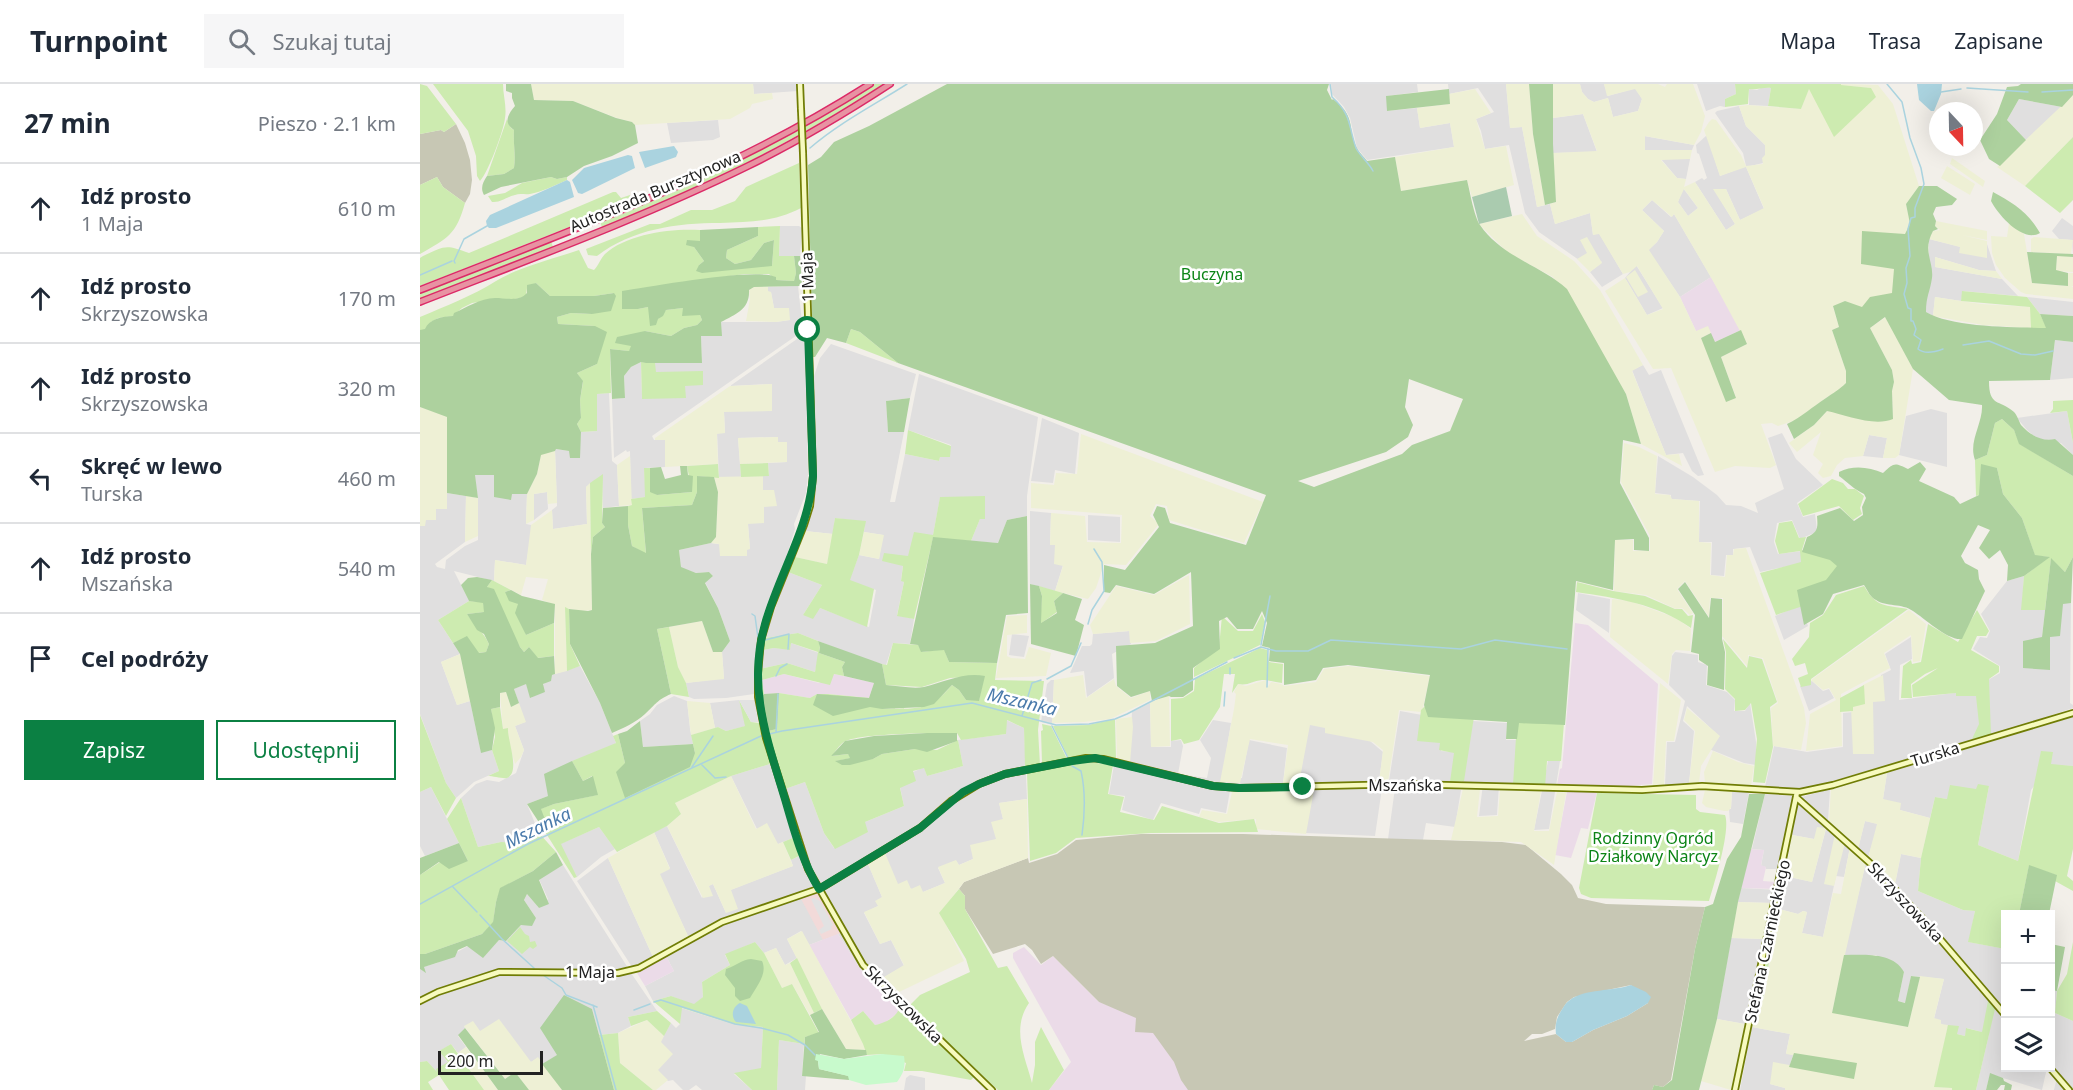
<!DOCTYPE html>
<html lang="pl">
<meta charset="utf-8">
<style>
body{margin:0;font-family:"Noto Sans",sans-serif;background:#f6f6f7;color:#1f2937}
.controls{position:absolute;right:18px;bottom:18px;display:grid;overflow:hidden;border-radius:0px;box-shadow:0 6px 24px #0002}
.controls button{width:54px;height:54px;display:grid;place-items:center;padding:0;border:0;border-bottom:2px solid #e0e1e3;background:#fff;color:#1f2937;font:30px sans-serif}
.compass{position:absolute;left:1509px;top:18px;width:54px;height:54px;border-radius:50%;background:#fff;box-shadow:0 6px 24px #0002;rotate:158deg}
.scale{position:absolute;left:18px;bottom:15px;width:105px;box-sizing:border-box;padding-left:6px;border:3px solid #222;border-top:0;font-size:16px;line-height:21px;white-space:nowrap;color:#222;-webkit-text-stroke:4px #fff;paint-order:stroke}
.stop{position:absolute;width:18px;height:18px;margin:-14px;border:4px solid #0b8043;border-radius:50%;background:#fff}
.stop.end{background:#0b8043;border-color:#fff;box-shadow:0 2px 6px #0008}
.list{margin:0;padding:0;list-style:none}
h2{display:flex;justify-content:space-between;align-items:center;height:78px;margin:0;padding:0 24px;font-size:26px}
h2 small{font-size:20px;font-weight:400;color:#747a83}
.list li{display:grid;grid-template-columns:39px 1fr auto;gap:18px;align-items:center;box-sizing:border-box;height:90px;padding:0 24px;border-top:2px solid #e0e1e3}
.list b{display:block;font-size:22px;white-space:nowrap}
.list p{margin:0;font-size:20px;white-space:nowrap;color:#747a83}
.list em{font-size:20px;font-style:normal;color:#747a83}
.actions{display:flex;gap:12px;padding:18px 24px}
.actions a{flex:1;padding:14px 0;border:2px solid #0b8043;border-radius:0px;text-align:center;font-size:21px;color:#0b8043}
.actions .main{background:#0b8043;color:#fff}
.icon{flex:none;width:33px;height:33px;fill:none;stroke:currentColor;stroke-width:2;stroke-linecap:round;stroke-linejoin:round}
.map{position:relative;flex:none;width:1653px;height:1006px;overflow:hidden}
header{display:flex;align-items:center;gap:36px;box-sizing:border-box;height:84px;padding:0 30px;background:#fff;border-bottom:2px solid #e0e1e3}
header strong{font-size:28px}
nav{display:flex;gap:33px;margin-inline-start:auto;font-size:21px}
.search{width:420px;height:54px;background:#f6f6f7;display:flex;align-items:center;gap:15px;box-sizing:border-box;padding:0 21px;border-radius:0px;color:#747a83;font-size:22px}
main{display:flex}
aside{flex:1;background:#fff}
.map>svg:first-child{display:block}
.residential{fill:#e0dfdf}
.commercial{fill:#f2dad9}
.industrial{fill:#ebdbe8}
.construction{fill:#c7c7b4;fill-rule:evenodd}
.farmland{fill:#eef0d5;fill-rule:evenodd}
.grass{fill:#cdebb0}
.forest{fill:#add19e;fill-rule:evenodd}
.cemetery{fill:#aacbaf}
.park{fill:#c8facc}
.parking{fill:#e2e2e2}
.water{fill:#aad3df}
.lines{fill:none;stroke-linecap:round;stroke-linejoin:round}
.stream{stroke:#aad3df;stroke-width:1.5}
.secondary-casing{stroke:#707d05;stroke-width:8}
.highway-casing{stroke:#dc2a67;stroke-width:8}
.secondary{stroke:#f7fabf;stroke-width:4.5}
.highway{stroke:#e892a2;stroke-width:5}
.secondary-bridge-casing{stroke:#707d05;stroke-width:8;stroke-linecap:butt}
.secondary-bridge{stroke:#f7fabf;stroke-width:4.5}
.route{stroke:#0b8043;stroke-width:8}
.labels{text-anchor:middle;stroke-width:5;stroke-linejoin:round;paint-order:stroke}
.street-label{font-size:16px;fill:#222;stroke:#fff}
.park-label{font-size:16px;fill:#0c8416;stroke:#fff}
.water-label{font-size:18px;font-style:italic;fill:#4a7aab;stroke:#fff}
</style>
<header>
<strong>Turnpoint</strong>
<div class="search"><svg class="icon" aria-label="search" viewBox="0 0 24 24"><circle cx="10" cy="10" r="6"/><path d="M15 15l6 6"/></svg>Szukaj tutaj</div>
<nav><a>Mapa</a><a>Trasa</a><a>Zapisane</a></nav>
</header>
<main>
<aside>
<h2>27 min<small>Pieszo · 2.1 km</small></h2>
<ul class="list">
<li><svg class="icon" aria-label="ahead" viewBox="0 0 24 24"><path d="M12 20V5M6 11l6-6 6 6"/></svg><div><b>Idź prosto</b><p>1 Maja</p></div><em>610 m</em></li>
<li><svg class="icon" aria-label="ahead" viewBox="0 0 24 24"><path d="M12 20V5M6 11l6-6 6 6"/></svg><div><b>Idź prosto</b><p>Skrzyszowska</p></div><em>170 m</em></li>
<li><svg class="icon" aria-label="ahead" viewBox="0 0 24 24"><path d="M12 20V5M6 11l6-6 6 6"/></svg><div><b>Idź prosto</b><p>Skrzyszowska</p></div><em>320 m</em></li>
<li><svg class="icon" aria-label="left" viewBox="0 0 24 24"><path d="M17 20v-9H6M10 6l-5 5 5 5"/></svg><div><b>Skręć w lewo</b><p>Turska</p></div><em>460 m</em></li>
<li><svg class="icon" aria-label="ahead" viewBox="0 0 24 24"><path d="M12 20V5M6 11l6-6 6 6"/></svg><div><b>Idź prosto</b><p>Mszańska</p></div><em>540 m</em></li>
<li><svg class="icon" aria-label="arrive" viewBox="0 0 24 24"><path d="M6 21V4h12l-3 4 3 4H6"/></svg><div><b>Cel podróży</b></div></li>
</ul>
<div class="actions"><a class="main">Zapisz</a><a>Udostępnij</a></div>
</aside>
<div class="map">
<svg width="1653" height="1006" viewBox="0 0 1653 1006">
<rect width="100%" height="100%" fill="#f2efe9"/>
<path class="residential" d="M 333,0 L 378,0 L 378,7 L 334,10 Z
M 911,0 L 997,0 L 998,8 L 967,12 L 967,27 L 997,24 L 1000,44 L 1030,39 L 1034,63 L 947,76 L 937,64 L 930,34 L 924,23 L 912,10 Z
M 1028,0 L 1086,0 L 1090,44 L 1102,43 L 1117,123 L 1130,120 L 1135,140 L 1170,129 L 1173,151 L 1179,149 L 1203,190 L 1182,203 L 1170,188 L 1182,178 L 1168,170 L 1159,176 L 1119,148 L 1105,129 L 1089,61 L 1065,65 L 1061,47 L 1056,35 L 1074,28 L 1058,4 L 1029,10 Z
M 1160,0 L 1184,0 L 1188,12 L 1216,4 L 1222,15 L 1218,27 L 1193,33 L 1188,14 L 1174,18 L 1168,15 L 1162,8 Z
M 1277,0 L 1315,0 L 1316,10 L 1305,15 L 1305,23 L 1300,22 L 1286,27 Z
M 1343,3 L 1351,4 L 1348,22 L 1329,21 L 1329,5 L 1337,6 Z
M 1599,15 L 1642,23 L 1606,56 L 1587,36 Z
M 1319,22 L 1326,42 L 1345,61 L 1345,71 L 1343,79 L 1326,83 L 1344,125 L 1320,136 L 1306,105 L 1294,105 L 1315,140 L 1306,146 L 1275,98 L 1282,94 L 1284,96 L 1287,94 L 1279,70 L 1277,69 L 1276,61 L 1287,51 L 1300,92 L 1326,82 L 1323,69 L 1295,29 L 1297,27 Z
M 1163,30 L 1177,68 L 1133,69 L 1133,34 Z
M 298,36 L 300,53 L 293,56 L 251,59 L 247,39 Z
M 1224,52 L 1274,61 L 1272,66 L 1225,66 Z
M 1241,75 L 1270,75 L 1266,95 L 1257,94 Z
M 1263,104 L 1278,124 L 1268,132 L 1258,118 Z
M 1232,116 L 1251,133 L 1254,130 L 1291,193 L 1260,213 L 1228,166 L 1237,158 L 1244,147 L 1222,126 Z
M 1642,134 L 1653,142 L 1653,170 L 1652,156 L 1639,155 L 1632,147 Z
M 360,142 L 379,142 L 382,144 L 380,172 L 359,172 Z
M 1509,155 L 1541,163 L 1540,167 L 1566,157 L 1576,187 L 1559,186 L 1515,173 L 1515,183 L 1582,195 L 1598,212 L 1543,207 L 1541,217 L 1515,213 L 1513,232 L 1506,228 L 1506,214 L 1512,192 L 1509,177 Z
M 1216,181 L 1243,224 L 1227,231 L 1205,194 Z
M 378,202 L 383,247 L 232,352 L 234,356 L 245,356 L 245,383 L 224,384 L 226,413 L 211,415 L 210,367 L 207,368 L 206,366 L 194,374 L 192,315 L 205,314 L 204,292 L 211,283 L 221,278 L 222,315 L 235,288 L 235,279 L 282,278 L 281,252 L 301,238 L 356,238 L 370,236 L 354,224 L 351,208 L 348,208 L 348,203 Z
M 1607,213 L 1653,218 L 1653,232 L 1620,230 Z
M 385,252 L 388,391 L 386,409 L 374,440 L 375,445 L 366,474 L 341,537 L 335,574 L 334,610 L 306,614 L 274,615 L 269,613 L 266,599 L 304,594 L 302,568 L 310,557 L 298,524 L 285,498 L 293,492 L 289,488 L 276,489 L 261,484 L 259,466 L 291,459 L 330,465 L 328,440 L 343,406 L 343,392 L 349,392 L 348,379 L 367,378 L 358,358 L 358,353 L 318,354 L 321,393 L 299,394 L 297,349 L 305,348 L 304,328 L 351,300 L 310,302 L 377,255 Z
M 1635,256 L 1653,258 L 1653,294 L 1630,296 Z
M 411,260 L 496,290 L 490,314 L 466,317 L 468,347 L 484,348 L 470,418 L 475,418 L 485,370 L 519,377 L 520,373 L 529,373 L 531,361 L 488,346 L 499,290 L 618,333 L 607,412 L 607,432 L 587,436 L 578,459 L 551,457 L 560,435 L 520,414 L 513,451 L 488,472 L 483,481 L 481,496 L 484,498 L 477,531 L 494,535 L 490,560 L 473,559 L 466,581 L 441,574 L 378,549 L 345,554 L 368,488 L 402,501 L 383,531 L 400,524 L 449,543 L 456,506 L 429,497 L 439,471 L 459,475 L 463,451 L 444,448 L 445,438 L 415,434 L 413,450 L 385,447 L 395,407 L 393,295 L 400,274 Z
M 1223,281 L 1229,291 L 1241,286 L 1284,391 L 1278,392 L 1272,387 L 1263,369 L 1246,371 L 1212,286 Z
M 189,309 L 192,377 L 197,381 L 199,422 L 183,424 L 182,391 L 166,403 L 167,440 L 133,445 L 132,426 L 137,422 L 135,365 L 149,367 L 159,363 L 161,348 L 177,347 L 176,310 Z
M 1511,325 L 1527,329 L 1527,383 L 1479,371 L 1486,332 Z
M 1647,327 L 1653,359 L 1653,371 L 1641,359 L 1619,355 L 1613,351 L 1607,346 L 1597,334 Z
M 622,334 L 659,349 L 655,390 L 635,386 L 633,399 L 611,397 Z
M 1362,349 L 1376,375 L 1403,401 L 1377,419 L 1383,433 L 1395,430 L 1397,446 L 1394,449 L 1380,455 L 1372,436 L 1357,439 L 1354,458 L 1358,470 L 1382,467 L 1383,479 L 1340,488 L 1330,463 L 1313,465 L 1313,471 L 1306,471 L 1304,492 L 1291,491 L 1292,458 L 1279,458 L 1280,417 L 1251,415 L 1251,411 L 1235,409 L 1238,372 L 1273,393 L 1297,411 L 1306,421 L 1321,422 L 1338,429 L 1335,419 L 1364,405 L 1348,354 Z
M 1449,351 L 1467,354 L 1463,374 L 1443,372 Z
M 54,390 L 74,391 L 91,415 L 91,410 L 107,410 L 106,440 L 111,441 L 111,450 L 106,481 L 75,476 L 74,497 L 34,487 L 49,517 L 18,536 L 40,570 L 21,578 L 37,621 L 50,617 L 61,668 L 72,666 L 79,687 L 54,698 L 36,714 L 26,699 L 0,630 L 0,442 L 5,442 L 5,436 L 16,425 L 27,424 L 27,409 L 46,412 L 45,458 L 15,480 L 17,483 L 25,485 L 26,476 L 45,462 L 58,456 L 58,414 Z
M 127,408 L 128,425 L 114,436 L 114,410 Z
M 610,427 L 631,429 L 630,460 L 635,461 L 643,481 L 635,507 L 610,500 Z
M 668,431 L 700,433 L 700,458 L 668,456 Z
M 1604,492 L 1602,525 L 1625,526 L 1622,553 L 1630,553 L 1643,519 L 1651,519 L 1650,619 L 1653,621 L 1653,624 L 1570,652 L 1568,596 L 1580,589 L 1580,582 L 1553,565 L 1560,553 L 1567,554 L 1570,547 L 1561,530 L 1587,497 Z
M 1158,509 L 1190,515 L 1189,549 L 1156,526 Z
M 1381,521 L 1388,542 L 1364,556 L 1355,532 Z
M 710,547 L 711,560 L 692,570 L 694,594 L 667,613 L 664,587 L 650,589 L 662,562 L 670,562 L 672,560 L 673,550 Z
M 592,550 L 609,552 L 604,573 L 589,571 Z
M 1491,553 L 1492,575 L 1480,581 L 1479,616 L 1534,609 L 1558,609 L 1561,638 L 1554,656 L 1402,700 L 1381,705 L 1345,703 L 1354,662 L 1387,668 L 1423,663 L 1423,629 L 1433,628 L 1453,617 L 1464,616 L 1461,591 L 1471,586 L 1465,570 Z
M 371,559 L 399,569 L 395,588 L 367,579 L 340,585 L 343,566 L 354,564 L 370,565 Z
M 1255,568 L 1278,571 L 1278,578 L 1287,581 L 1286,601 L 1307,608 L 1315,616 L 1314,627 L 1325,627 L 1330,619 L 1336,658 L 1336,681 L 1324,679 L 1289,665 L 1298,651 L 1267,622 L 1263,637 L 1274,647 L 1269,700 L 1245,701 L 1247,658 L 1255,658 L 1265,617 L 1249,601 L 1252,572 Z
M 160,582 L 180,619 L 196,659 L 128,712 L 107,720 L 119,749 L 96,759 L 81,758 L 58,763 L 41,714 L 56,700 L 67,696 L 79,698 L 96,689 L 104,666 L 95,642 L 105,638 L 94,605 L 106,599 L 111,614 L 132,591 Z
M 631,596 L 634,596 L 632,640 L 621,638 L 627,600 Z
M 1392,597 L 1403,607 L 1409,605 L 1414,614 L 1389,627 L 1380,602 Z
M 254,612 L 267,617 L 270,645 L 273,660 L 223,663 L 220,637 L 230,630 L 237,621 Z
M 319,616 L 326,642 L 306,647 L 298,643 L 295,644 L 290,619 Z
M 730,619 L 731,663 L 751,663 L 751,657 L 761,656 L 763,662 L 758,690 L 787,694 L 791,674 L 780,656 L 793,636 L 811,639 L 802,693 L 822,694 L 829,656 L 867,664 L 863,699 L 811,701 L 806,729 L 781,724 L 779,730 L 741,719 L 733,736 L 702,726 L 705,712 L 689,710 L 694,681 L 709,684 L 712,628 Z
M 980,627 L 1002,631 L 1022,658 L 1021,667 L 1035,668 L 1030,704 L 1041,706 L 1035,743 L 1006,739 L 1003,756 L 968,755 L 975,704 L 968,703 Z
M 1653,633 L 1653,682 L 1631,681 L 1611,706 L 1598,777 L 1558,761 L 1569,702 L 1527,715 L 1515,713 L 1510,734 L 1480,726 L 1463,715 L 1467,689 Z
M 586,636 L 604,644 L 607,715 L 579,719 L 583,735 L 576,755 L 553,775 L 539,781 L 536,777 L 518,784 L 525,799 L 503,808 L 478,801 L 457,775 L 448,780 L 462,813 L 458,822 L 444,829 L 460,860 L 471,856 L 484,882 L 454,899 L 441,886 L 418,850 L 389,861 L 381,847 L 367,855 L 377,874 L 365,881 L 356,864 L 344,869 L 335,858 L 305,871 L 310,881 L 282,898 L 283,913 L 274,921 L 251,912 L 233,917 L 225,902 L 254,887 L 246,872 L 273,857 L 268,852 L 239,790 L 250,784 L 234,748 L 247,742 L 282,814 L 288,802 L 293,800 L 306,829 L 310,806 L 373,782 L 371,776 L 386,769 L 365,705 L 385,698 L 404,749 L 414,764 L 445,738 L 484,722 L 480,703 L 493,688 L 504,683 L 507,692 L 543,682 L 538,656 L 586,650 Z
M 1053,637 L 1087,639 L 1086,656 L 1097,656 L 1094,701 L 1079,701 L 1077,731 L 1059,732 L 1063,700 L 1042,698 Z
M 889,640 L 907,643 L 950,657 L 963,668 L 959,697 L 934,698 L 935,705 L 962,704 L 955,752 L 885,749 L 894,701 L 879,699 Z
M 1128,677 L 1140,677 L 1129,745 L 1114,746 Z
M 353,679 L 375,753 L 358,760 L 337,745 L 311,692 Z
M 11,703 L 39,759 L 5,772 L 0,762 L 0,708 Z
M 1410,705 L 1408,737 L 1382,713 Z
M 1312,707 L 1329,708 L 1323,740 L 1310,738 L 1309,725 L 1311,725 Z
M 1345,710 L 1372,712 L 1430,763 L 1424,793 L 1416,792 L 1403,853 L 1382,849 L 1387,828 L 1383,827 L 1378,830 L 1359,825 L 1352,819 L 1318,818 L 1321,804 L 1362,806 L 1365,792 L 1392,798 L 1406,745 L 1394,755 L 1367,750 L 1359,785 L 1346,785 L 1346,783 L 1341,782 L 1344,766 L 1332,765 Z
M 1445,737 L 1458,740 L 1448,774 L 1438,765 Z
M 179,743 L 195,765 L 181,773 L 157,793 L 140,760 Z
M 1481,770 L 1501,774 L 1498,807 L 1543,826 L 1555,827 L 1549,858 L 1585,865 L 1585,928 L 1475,800 Z
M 188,774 L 233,873 L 212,883 L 157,797 Z
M 1446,778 L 1479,812 L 1585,935 L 1586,984 L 1627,984 L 1622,1006 L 1570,990 L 1566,1006 L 1556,1006 L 1569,950 L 1547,944 L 1545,952 L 1537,950 L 1514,935 L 1524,895 L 1491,892 L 1486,919 L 1478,917 L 1484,888 L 1456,871 L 1424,871 Z
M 143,781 L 208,884 L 185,886 L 81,885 L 0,912 L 0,885 L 5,888 L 3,883 L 17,879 L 48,862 L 63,873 L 79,856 L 86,857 L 101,841 L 116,834 L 104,816 L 107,810 L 119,824 L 128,815 L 119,795 Z
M 1311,854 L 1344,855 L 1325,940 L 1297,935 Z
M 85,889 L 207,891 L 211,889 L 237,927 L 208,933 L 211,942 L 198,949 L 179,951 L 172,925 L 138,971 L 122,980 L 118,974 L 111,978 L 60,947 L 44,942 L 45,944 L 38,952 L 46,963 L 38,969 L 31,960 L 20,967 L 28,979 L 19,991 L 7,977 L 0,978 L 0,919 L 34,905 Z
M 1630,906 L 1637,907 L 1635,929 L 1653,937 L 1653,1006 L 1634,1006 L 1638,989 L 1631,980 Z
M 261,924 L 313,940 L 343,943 L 341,985 L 314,990 L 332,1006 L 282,1006 L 276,1001 L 269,1006 L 263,1006 L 253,996 L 248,997 L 237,986 L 240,958 L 251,939 L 256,944 L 260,940 Z
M 1332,943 L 1370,950 L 1366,969 L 1373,971 L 1370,981 L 1350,1000 L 1365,1004 L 1365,1006 L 1320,1006 Z
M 359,956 L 384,960 L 382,992 L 386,992 L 385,1006 L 357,1006 Z
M 490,991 L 505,994 L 505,1006 L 484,1006 L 486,994 Z"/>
<path class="commercial" d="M 396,809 L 400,811 L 421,849 L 403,856 L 380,813 Z"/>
<path class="industrial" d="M 1291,193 L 1321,246 L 1295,258 L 1276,247 L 1260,213 Z
M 1155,539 L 1168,541 L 1238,600 L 1232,700 L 1197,703 L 1137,701 L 1140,685 L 1142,684 Z
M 364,590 L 399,599 L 414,590 L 454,599 L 449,614 L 408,610 L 397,610 L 390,614 L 359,609 L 344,610 L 342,596 Z
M 1147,708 L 1177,708 L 1168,745 L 1161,744 L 1151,774 L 1135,771 Z
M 1330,765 L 1344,766 L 1341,781 L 1346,783 L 1343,797 L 1356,798 L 1355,805 L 1321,804 Z
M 418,850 L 441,886 L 480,923 L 478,929 L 463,940 L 455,941 L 443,927 L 431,936 L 389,861 Z
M 604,863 L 621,881 L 633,872 L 679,918 L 716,932 L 734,948 L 757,980 L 769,1006 L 629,1006 L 651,978 L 593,874 L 593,869 Z
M 246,872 L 254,887 L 225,902 L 217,889 Z"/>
<path class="construction" d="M 36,40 L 45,59 L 50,76 L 52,96 L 50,110 L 45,119 L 23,103 L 17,93 L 0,101 L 0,50 L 21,46 L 24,48 Z
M 721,750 L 823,750 L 1082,758 L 1106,761 L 1141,790 L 1152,801 L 1158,814 L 1186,820 L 1285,823 L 1275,865 L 1251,996 L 1243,1003 L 1234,1001 L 1232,1006 L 768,1006 L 761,996 L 754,978 L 733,949 L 715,948 L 716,934 L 679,918 L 633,872 L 621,880 L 612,866 L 605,860 L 573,870 L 545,825 L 545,812 L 539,805 L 544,798 L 608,774 L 609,779 L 637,770 L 656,756 ZM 1211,901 L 1228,919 L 1207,932 L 1173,946 L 1152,958 L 1146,958 L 1136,950 L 1104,957 L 1112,950 L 1122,950 L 1135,945 L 1137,933 L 1147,918 L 1154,913 Z"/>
<path class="farmland" d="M 111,0 L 333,0 L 334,10 L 352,9 L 353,15 L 332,20 L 330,24 L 310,35 L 215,41 L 212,38 L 197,34 L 153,17 L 114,16 Z
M 1086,0 L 1109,0 L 1113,50 L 1125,121 L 1117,123 L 1102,43 L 1090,44 Z
M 1133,0 L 1160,0 L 1162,8 L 1168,15 L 1174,18 L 1188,14 L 1193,33 L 1218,27 L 1222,15 L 1215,5 L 1187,12 L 1184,0 L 1238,0 L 1245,3 L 1247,0 L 1273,0 L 1285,32 L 1281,48 L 1274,61 L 1225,52 L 1225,66 L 1272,66 L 1270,75 L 1241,76 L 1257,94 L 1266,95 L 1264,103 L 1275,98 L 1306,146 L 1315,140 L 1293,105 L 1306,105 L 1320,136 L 1344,124 L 1326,83 L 1300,92 L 1284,46 L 1289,38 L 1292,35 L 1296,36 L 1321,71 L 1326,82 L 1343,80 L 1342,74 L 1345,71 L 1345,61 L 1326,42 L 1319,22 L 1328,21 L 1381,25 L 1389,4 L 1451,4 L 1420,1 L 1421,0 L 1458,1 L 1473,20 L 1499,102 L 1486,120 L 1490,140 L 1485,209 L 1441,233 L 1425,217 L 1413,223 L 1419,243 L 1412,246 L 1426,287 L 1426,299 L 1419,307 L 1407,313 L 1379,335 L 1358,342 L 1352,339 L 1341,340 L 1356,381 L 1350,384 L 1315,382 L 1295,388 L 1251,284 L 1233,285 L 1185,207 L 1205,194 L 1227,231 L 1243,225 L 1217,182 L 1210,188 L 1203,190 L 1179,150 L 1173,151 L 1170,129 L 1135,140 L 1130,120 L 1136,118 L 1133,69 L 1177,67 L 1163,30 L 1133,34 ZM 1264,105 L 1278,124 L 1268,132 L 1258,118 ZM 1232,116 L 1252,133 L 1254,130 L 1293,197 L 1327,260 L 1301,273 L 1316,313 L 1281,254 L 1291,249 L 1288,242 L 1276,247 L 1260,213 L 1229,166 L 1237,158 L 1244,147 L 1222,126 Z
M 1055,5 L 1071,29 L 1056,35 L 1065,65 L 1086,62 L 1094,101 L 1052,113 L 1047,96 L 981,107 L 975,73 L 1034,63 L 1030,39 L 1000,44 L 997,24 L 1030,20 L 1029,10 Z
M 1653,11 L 1653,53 L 1605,102 L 1577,83 Z
M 1532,74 L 1565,97 L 1563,103 L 1530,80 Z
M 1527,82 L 1555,100 L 1550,111 L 1521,94 Z
M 1102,130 L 1117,152 L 1154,177 L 1180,206 L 1223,281 L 1212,287 L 1246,371 L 1259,370 L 1262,382 L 1221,360 L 1206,310 L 1133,193 L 1088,169 L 1059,140 Z
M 1516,137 L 1567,147 L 1567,156 L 1542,151 L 1567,157 L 1567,174 L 1539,169 L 1540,163 L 1509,155 L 1513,147 L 1520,146 L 1515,142 Z
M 1589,139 L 1604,150 L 1612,199 L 1647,202 L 1648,189 L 1653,189 L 1653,202 L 1651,202 L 1653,203 L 1653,215 L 1606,210 L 1601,208 L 1585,194 L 1576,181 L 1572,169 L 1571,152 L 1587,153 Z
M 1167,153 L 1182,179 L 1170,188 L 1157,175 L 1167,169 L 1160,156 Z
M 1614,153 L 1653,156 L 1651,170 L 1611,168 L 1611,155 Z
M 1637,171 L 1653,173 L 1653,188 L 1636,187 Z
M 1515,173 L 1559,186 L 1576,187 L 1582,195 L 1515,183 Z
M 1215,186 L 1228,208 L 1218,213 L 1206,193 Z
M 341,202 L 348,203 L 348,207 L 351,208 L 354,224 L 369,224 L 370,236 L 356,238 L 326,237 L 330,215 L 329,206 L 334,203 Z
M 1515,213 L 1561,220 L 1611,223 L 1611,244 L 1563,241 L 1513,232 Z
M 1466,233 L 1493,285 L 1479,371 L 1475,374 L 1463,374 L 1467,354 L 1449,351 L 1443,372 L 1425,374 L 1417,381 L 1411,392 L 1403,394 L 1398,389 L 1403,380 L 1393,371 L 1401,348 L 1377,368 L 1369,359 L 1394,341 L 1407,327 L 1473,334 L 1472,307 L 1474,298 L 1472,286 L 1450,244 Z
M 352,300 L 352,327 L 304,328 L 305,349 L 297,350 L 298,380 L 245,383 L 245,356 L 235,356 L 235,354 L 310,302 Z
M 0,323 L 27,332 L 27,425 L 16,425 L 16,436 L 6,436 L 5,442 L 0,442 Z
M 661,350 L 843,418 L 824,459 L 749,436 L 747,422 L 736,420 L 730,432 L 739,440 L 706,481 L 684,480 L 676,504 L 668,515 L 635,507 L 643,482 L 634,480 L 635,461 L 630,461 L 631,429 L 665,432 L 667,458 L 701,459 L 702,431 L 611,424 L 611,399 L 634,401 L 636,389 L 657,390 Z
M 358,353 L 358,358 L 367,358 L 367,378 L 320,380 L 318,354 Z
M 1204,359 L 1219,363 L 1237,372 L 1235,410 L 1250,411 L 1252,415 L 1279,417 L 1279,458 L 1291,459 L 1290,491 L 1305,493 L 1307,471 L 1313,471 L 1314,465 L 1326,464 L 1384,624 L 1386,639 L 1381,666 L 1353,662 L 1351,624 L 1358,619 L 1343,574 L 1328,571 L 1328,583 L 1302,552 L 1303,514 L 1290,514 L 1289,533 L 1265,497 L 1257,505 L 1273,529 L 1270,531 L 1262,524 L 1256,525 L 1226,511 L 1194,507 L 1195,456 L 1213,456 L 1213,467 L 1230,467 L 1230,452 L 1201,398 Z
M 135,367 L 137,419 L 128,420 L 127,408 L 114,410 L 114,436 L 106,440 L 107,410 L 117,390 L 121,370 Z
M 210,372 L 212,421 L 199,422 L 197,381 Z
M 343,392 L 343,406 L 354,406 L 357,422 L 344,423 L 344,439 L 328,440 L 330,465 L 327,466 L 327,472 L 300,472 L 299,460 L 291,459 L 296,453 L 298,408 L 294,393 Z
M 170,399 L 172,526 L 162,527 L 145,524 L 147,587 L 135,590 L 135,521 L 122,516 L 128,495 L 106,493 L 101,511 L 74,497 L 75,476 L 106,481 L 111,441 L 132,426 L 133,445 L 167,440 L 166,403 Z
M 46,412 L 58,414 L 58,452 L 45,458 Z
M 385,447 L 413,450 L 407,480 L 375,473 Z
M 444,448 L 464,451 L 459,475 L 439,471 Z
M 769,491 L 770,540 L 736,557 L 710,559 L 709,547 L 673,550 L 670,541 L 696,502 L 734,511 Z
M 1192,515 L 1210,517 L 1256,534 L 1271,545 L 1270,567 L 1256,566 L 1252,570 L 1248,600 L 1190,553 Z
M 1489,526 L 1506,540 L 1500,577 L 1493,578 L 1491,551 L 1464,569 L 1470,584 L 1421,610 L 1422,662 L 1386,667 L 1390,630 L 1416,616 L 1409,604 L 1403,606 L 1391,596 Z
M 607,531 L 607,549 L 587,551 L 587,572 L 591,574 L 605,575 L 609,563 L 631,569 L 626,592 L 576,594 L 587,532 Z
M 282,537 L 293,568 L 302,568 L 304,595 L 266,599 L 258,583 L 249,543 Z
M 40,570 L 50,617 L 37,621 L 21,578 Z
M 928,582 L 1010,592 L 1002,628 L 979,626 L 968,698 L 959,699 L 963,666 L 953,658 L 905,649 L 905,644 L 890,641 L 879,699 L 863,700 L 868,661 L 830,655 L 820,699 L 800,698 L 814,625 L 816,610 L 814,608 L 818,600 L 826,602 L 846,596 L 847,604 L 851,598 L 861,600 L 864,602 L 896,598 L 904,585 Z
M 663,591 L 666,614 L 694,595 L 696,602 L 711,614 L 730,607 L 730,616 L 690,635 L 664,638 L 632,639 L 634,596 Z
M 1463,591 L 1465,617 L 1453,618 L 1454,670 L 1433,670 L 1431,622 L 1444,619 L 1443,601 Z
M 1240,599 L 1261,616 L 1254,657 L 1246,657 L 1244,702 L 1233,702 Z
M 86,608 L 91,623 L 99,619 L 106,638 L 95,642 L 104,666 L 101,673 L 95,680 L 87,652 L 88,645 L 83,645 L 80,609 Z
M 749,612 L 750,662 L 731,663 L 730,618 Z
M 267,617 L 290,619 L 295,644 L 271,651 Z
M 1267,624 L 1300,652 L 1281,682 L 1279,699 L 1269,699 L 1275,647 L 1264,636 Z
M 712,633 L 713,643 L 710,679 L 697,675 L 696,635 Z
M 1293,667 L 1318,678 L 1334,682 L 1331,702 L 1285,699 L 1284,688 Z
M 1467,689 L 1463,715 L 1481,719 L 1480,726 L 1510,734 L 1501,774 L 1481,770 L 1475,800 L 1448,774 L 1457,740 L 1445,737 L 1438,765 L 1409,737 L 1411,704 Z
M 311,692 L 336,745 L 347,739 L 358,760 L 363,758 L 373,782 L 311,806 L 318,825 L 306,829 L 293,800 L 289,802 L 293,812 L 283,814 L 247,742 L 261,730 L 255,719 Z
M 1043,705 L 1060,705 L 1057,733 L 1078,732 L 1080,706 L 1121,707 L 1114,747 L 1129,747 L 1137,708 L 1146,709 L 1134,781 L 1101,758 L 1031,756 Z
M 894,706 L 886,750 L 836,745 L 836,735 L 798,738 L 779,733 L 782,726 L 807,730 L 812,708 Z
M 1285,706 L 1312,707 L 1311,724 L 1308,727 L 1304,727 L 1286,723 L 1282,719 Z
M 607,715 L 608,774 L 544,798 L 520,829 L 544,877 L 479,908 L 464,893 L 484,881 L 471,856 L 460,860 L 444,828 L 458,822 L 455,817 L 462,813 L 448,780 L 465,769 L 478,800 L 487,796 L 491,805 L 500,801 L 503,808 L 525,799 L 518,783 L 536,776 L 539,781 L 553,775 L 550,761 L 576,755 L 571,738 L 583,735 L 579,719 Z
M 1397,743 L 1406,744 L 1392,798 L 1365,792 L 1372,751 L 1394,755 Z
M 234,748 L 250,785 L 240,790 L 268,852 L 233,873 L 188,774 Z
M 1415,750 L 1425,759 L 1414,802 L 1404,800 Z
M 1430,763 L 1446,778 L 1412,928 L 1488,943 L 1500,892 L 1524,895 L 1514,934 L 1521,936 L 1521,940 L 1528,941 L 1515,1003 L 1532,1004 L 1532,1006 L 1365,1006 L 1365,1004 L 1350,1000 L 1353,978 L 1433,992 L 1436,981 L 1366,970 L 1370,950 L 1332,943 L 1337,914 L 1344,915 L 1359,825 L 1378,830 L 1383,827 L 1387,828 L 1382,849 L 1403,853 L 1413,809 L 1421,810 Z
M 1318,818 L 1352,819 L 1344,855 L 1311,854 Z
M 382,847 L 439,952 L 446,966 L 426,965 L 402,925 L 367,855 Z
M 356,864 L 365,881 L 370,879 L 394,929 L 390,931 L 372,900 L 362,904 L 344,869 Z
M 79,935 L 111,978 L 118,973 L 142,1006 L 109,1006 L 95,988 L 85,995 L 44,942 L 53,937 L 60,947 Z
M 1297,935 L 1325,940 L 1311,1006 L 1281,997 Z
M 227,936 L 244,952 L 241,958 L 253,970 L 238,986 L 248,996 L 236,1006 L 233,1006 L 200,979 L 198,949 Z
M 46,963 L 78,1006 L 64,1006 L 38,969 Z"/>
<path class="grass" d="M 0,0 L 7,2 L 36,40 L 24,48 L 21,46 L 0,50 Z
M 13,0 L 83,0 C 83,11 87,23 85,34 C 84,46 68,89 60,97 L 57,92 L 56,72 L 48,47 Z
M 455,0 L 464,0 C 375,57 281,105 182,143 L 180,138 C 276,100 367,54 455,0 Z
M 1315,0 L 1421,0 L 1421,1 L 1451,4 L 1456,13 L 1414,53 L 1389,5 L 1381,25 L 1348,22 L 1351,4 C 1344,3 1337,6 1329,5 L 1328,20 L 1305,23 L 1305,15 L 1316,10 Z
M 87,35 L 91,44 L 94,46 C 93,60 96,71 94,84 L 84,90 L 67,92 Z
M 1653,53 L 1653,116 L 1640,129 L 1605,102 Z
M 379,79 L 381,124 C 354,138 330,138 300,139 C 257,139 212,145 177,172 L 168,171 L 166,165 L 230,140 L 240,140 L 271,126 L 292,126 L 315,117 L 326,103 Z
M 17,93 L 23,103 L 45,119 C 36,151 28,154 0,170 L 0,101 Z
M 131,93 L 137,95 L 147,93 L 147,96 C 136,101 121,108 110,110 C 105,111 100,109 95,111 C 86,113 81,119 72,118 L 68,112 L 85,109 L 102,99 Z
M 193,108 L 196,108 L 201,114 L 210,111 L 211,116 L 210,119 L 0,202 L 0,174 L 3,172 C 25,162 25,160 49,169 Z
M 360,142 L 359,172 L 374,172 L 376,189 L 374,197 L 356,196 L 349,190 L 324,190 L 202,208 L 218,225 L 228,223 L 238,235 L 246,226 L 263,224 L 280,231 L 282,236 L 277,241 L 264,244 L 251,252 L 225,247 L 209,267 L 190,265 L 191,309 L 177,310 L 177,347 L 161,348 L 157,340 L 161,334 L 160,316 L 163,298 L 157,289 L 177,280 L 175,242 L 138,240 L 137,233 L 151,229 L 172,230 L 194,209 L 174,212 L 130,212 L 116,199 L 107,204 L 106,212 C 99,215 85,217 78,215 L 52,219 L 42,224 L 33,232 L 18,234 L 11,238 L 5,246 L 0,246 L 0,233 C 26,222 52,212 76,197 C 99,183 133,175 159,166 L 168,184 L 174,186 C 179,181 180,175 185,170 C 206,150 252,144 280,146 L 280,158 L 274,163 L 284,177 L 279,181 L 352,182 L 354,156 L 344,159 L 331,176 L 315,180 L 306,174 L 307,166 L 338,152 L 338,143 Z
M 131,157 L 133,163 L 0,215 L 0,209 Z
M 1542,207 L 1607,213 L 1620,230 L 1627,245 L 1582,243 L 1611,244 L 1610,223 L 1541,217 Z
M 431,245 L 440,248 L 478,279 L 426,259 Z
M 221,278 L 235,279 L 236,288 L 283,287 L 283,301 L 265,302 L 266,314 L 222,315 Z
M 1653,316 L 1653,359 L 1647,327 L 1630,329 L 1633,325 L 1633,317 Z
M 1582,335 L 1594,346 L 1600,360 L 1653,392 L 1653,473 L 1645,488 L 1631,475 L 1625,526 L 1601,526 L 1604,492 L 1629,473 L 1615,472 L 1602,434 L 1583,410 L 1577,384 L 1559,411 L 1556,412 L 1555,376 L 1567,371 L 1575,339 Z
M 488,346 L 531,362 L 530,373 L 520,373 L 519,377 L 485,370 Z
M 348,379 L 349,392 L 321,393 L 320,380 Z
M 298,380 L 299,394 L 277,392 L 277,408 L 272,421 L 222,424 L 226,470 L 212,462 L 208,441 L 208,422 L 212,421 L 211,415 L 225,413 L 224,384 L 230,384 L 230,407 L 237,411 L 272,408 L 267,382 Z
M 183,390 L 182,439 L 185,443 L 173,453 L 171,470 L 170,399 Z
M 1412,395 L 1423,399 L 1428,405 L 1435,405 L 1444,412 L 1440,424 L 1442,430 L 1433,436 L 1419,422 L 1383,432 L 1378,420 Z
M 565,412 L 565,435 L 560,435 L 551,457 L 513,454 L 494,535 L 477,532 L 484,498 L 481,497 L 483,482 L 462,477 L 464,469 L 488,472 L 494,448 L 513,451 L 520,413 Z
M 415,434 L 446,437 L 439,471 L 430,496 L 454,505 L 447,543 L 400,524 L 393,535 L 383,531 L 402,501 L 368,488 L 375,473 L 407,480 Z
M 1372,437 L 1379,454 L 1386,453 L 1382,466 L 1410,473 L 1420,483 L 1386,521 L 1356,531 L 1340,489 L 1381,478 L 1380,467 L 1359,470 L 1355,457 L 1359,439 Z
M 72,496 L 91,506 L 85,508 L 98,520 L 106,551 L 134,539 L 134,572 L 117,574 L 109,563 L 104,568 L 100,563 L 67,503 Z
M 1157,498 L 1193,507 L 1225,512 L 1255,525 L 1262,525 L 1268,532 L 1273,531 L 1271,544 C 1237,520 1197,514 1156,508 Z
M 619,502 L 643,509 L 634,517 L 637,528 L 620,540 L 622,512 Z
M 1444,502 C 1457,524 1465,521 1488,525 L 1391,595 L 1391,601 L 1381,603 L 1378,594 L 1388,590 L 1385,579 L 1375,582 L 1372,575 L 1389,553 L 1390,539 L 1403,531 L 1416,511 Z
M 49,517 L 63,518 L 65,528 L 47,530 C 55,542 64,549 69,560 L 66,568 L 58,569 L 47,553 L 33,559 L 18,536 Z
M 145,523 L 149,525 L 150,560 L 160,582 L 147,587 Z
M 1557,526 L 1569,547 L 1566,552 L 1557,552 L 1551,566 L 1579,582 L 1579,588 L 1569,595 L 1571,651 L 1552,655 L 1559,640 L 1556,612 L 1536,612 L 1536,609 L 1493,613 L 1492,601 L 1518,584 L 1505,590 L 1491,600 L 1492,614 L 1481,614 L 1483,582 L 1491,576 L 1492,580 L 1501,578 L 1508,540 L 1538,558 Z
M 842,530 L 845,538 L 840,561 L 774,593 L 774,584 L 799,563 L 802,532 L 818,547 L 833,547 Z
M 249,543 L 258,583 L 266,599 L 269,613 L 251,610 L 237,545 Z
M 378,549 L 398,557 L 400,562 L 399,569 L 425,578 L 422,583 L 424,592 L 414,590 L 410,601 L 364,590 L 342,596 L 344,610 L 341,613 L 340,585 L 367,579 L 395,588 L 398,568 L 371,559 L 370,566 L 354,564 L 343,566 L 345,554 Z
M 1303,555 L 1327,584 L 1329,572 L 1342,575 L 1357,618 L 1350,623 L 1353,663 L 1345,699 L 1333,698 L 1337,655 L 1331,619 L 1325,626 L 1315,627 L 1315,615 L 1305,605 L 1306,568 Z
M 473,559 L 498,561 L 502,568 L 524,565 L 529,578 L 577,579 L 575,596 L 624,597 L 618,646 L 620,681 L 605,683 L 604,644 L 587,636 L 586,650 L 541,656 L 537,649 C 517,649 437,649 424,658 C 419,661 415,668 412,672 L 428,670 L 431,674 L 416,677 L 453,675 L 462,670 L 495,665 L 517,666 L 538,656 L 543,682 L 507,692 L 504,684 L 493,687 L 496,697 L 480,704 L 484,722 L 445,738 L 448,748 L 415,765 L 404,749 L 385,698 L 365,705 L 348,647 L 357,645 L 359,609 L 390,614 L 397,610 L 408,610 L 449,614 L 462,625 C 495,624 509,629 532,601 L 539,606 L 546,616 L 559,616 L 564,592 L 530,594 L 502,603 L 466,601 L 462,580 L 467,581 Z
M 840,564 L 847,566 L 849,578 L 863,580 L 862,599 C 855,598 849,596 842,596 C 832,597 828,602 818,600 L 812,609 L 815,590 L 804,590 L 800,623 L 779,656 L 764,660 L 761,655 L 751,657 L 751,615 L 763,614 L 774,607 L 775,595 Z
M 1444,601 L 1445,620 L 1433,623 L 1433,627 L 1420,628 L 1420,614 Z
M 319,616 L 331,638 L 339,639 L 353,679 L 311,692 L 255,719 L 261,730 L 247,742 L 197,768 L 179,743 L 141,760 L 157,793 L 154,794 L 122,743 L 125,738 L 120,725 L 134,720 L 177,711 L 172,692 L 163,697 L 152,677 L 196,659 L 193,652 L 198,650 L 205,679 L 275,669 L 271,651 L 298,643 L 306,647 L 325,642 Z
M 1006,621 L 1054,633 L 1044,697 L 1030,698 L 1034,669 L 1019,666 L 1020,659 L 997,657 L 1001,626 Z
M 80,623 L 83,645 L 88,644 C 87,656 101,688 87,694 C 83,695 73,692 68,692 L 79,687 L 72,666 L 75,653 L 71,625 Z
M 0,631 L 26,699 L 36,714 L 26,732 L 11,703 L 0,708 Z
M 695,635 L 696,675 L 670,672 L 649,675 L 633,642 L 668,641 Z
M 1097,637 L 1144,639 L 1141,677 L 1127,677 L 1125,703 L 1093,701 Z
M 622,640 L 631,642 L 647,675 L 622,679 L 621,647 L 623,646 Z
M 1621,667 L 1633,668 L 1631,680 L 1653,682 L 1653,765 L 1647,792 L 1653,797 L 1653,807 L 1635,797 L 1636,791 L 1609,782 L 1599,830 L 1586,830 L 1585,865 L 1548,858 L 1555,827 L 1543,826 L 1498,807 L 1501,774 L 1515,713 L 1527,715 L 1530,701 L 1556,705 L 1558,700 L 1569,702 L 1558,761 L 1598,777 Z
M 669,678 L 693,681 L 688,710 L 704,713 L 700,728 L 734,736 L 742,722 L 799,739 L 834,735 L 838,748 L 731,749 L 656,754 L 636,769 L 610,777 L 607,689 Z
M 1177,709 L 1276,711 L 1276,725 L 1280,728 L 1305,731 C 1311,746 1294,800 1289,817 L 1171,814 L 1161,810 L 1159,804 Z
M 41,714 L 58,763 L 81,758 L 96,759 L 119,749 L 136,768 L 113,787 L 81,804 L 76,818 L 73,839 L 62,850 L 5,870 L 0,870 L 0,791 L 20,778 L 48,777 L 27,735 Z
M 375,753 L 381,771 L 371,776 L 363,758 Z
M 539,805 L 545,812 L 545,825 L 578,884 L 587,882 L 609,919 C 591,945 605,972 612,999 L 615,981 L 615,958 L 621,943 L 644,986 L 629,1006 L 578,1006 L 489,922 L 500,911 L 550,888 L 546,875 L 519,829 Z
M 100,843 L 105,850 L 109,852 L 110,858 L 115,857 L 117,862 L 113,865 L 110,863 L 102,870 L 87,857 Z
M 1351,853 L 1353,853 L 1343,916 L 1337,914 Z
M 335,858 L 344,869 L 362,904 L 372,900 L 399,949 L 385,953 L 384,960 L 359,956 L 357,1006 L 332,1006 L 314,989 L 341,984 L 343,943 L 313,940 L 262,924 L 260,940 L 233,917 L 251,912 L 274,920 L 283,913 L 282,898 L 310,881 L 305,870 Z
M 1653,858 L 1653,937 L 1635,929 L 1637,907 L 1647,890 Z
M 377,874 L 402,925 L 394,929 L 370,879 Z
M 1568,917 L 1575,925 L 1556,1006 L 1532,1006 L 1532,1004 L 1514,1003 L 1528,941 L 1539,942 L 1537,950 L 1545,952 L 1546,944 L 1562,948 Z
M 480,923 L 555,992 L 551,996 L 502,987 L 484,987 L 486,979 L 462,970 L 447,971 L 443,960 L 431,936 L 443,927 L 455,941 C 465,939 476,934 480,923 Z
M 237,927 L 251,939 L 244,952 L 227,936 L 211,942 L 208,933 Z
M 198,949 L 200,979 L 233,1006 L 194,1006 L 179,951 Z
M 31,960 L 64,1006 L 29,1006 L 19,991 L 8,998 L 13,1006 L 0,1006 L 0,978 L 7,977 L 17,988 L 16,985 L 28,978 L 19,967 Z"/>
<path class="forest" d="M 86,0 L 111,0 L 114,16 L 153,17 L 196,34 L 212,38 L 215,41 L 218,59 L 192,72 L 164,82 L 147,93 L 137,95 L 131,93 L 81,103 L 64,111 C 60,104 63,98 67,92 L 84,90 L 94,84 C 96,71 93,60 94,46 C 83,39 88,30 95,22 L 92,14 L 92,9 L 86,7 Z
M 527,0 L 909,0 L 907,6 L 912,16 L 913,15 C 938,34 926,45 938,66 C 940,69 944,73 947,77 L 975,73 L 981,107 L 1047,96 C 1050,108 1054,132 1060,141 C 1082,173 1120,181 1147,205 L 1206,310 L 1221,360 L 1203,356 L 1200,399 L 1229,454 L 1229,467 L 1214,466 L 1214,455 L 1195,456 L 1193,506 L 1156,497 L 1145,641 C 1129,640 1115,640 1099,639 L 1097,655 L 1086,655 L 1087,638 L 1008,633 L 1004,621 L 1010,591 L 928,581 L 903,584 L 896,596 L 864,601 L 864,579 L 849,577 L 850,564 L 842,562 L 847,539 L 842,527 L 833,545 L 817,545 L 807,533 L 799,537 L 800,565 L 773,584 L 773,606 L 763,613 L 751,613 L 749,612 L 732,617 L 730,607 L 711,613 L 697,602 L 696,562 L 735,559 L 773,542 L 771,488 L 734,510 L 696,501 L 690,509 L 684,508 L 684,481 L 705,486 L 739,443 L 733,431 L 737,422 L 745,424 L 750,439 L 826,461 L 846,411 L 478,279 L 440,248 L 431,245 L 426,259 L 407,254 L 395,273 L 393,273 L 388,81 L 401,73 L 414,58 L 449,42 ZM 989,295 L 1043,315 L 1030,347 L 992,361 L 982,370 L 894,403 L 878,397 L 966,368 L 988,353 L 993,341 L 985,323 Z
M 1109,0 L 1133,0 L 1133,60 L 1136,118 L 1125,121 L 1113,50 Z
M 1601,0 L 1653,0 L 1653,11 L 1642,23 L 1599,15 L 1587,36 L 1606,56 L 1580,82 L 1569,75 L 1560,56 L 1577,30 L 1587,3 L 1598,2 Z
M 1029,5 L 1030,20 L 967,27 L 966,12 Z
M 1499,102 L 1517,102 L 1537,115 L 1532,121 L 1516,123 L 1513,130 L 1516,137 L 1515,142 L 1518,145 L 1513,147 C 1502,167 1514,178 1512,194 C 1510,208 1506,212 1506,228 C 1533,244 1595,243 1626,244 L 1620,230 L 1653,232 L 1653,258 L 1635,256 L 1630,296 L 1569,297 C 1569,323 1579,315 1594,328 C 1597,331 1599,337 1601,341 C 1610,351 1622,358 1635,355 L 1653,371 L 1653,392 L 1599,360 L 1594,346 L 1582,335 L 1575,339 L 1567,371 L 1555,376 C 1548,357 1563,340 1562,321 L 1529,316 L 1493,285 L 1465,233 L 1450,244 L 1472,286 L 1474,298 L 1472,307 L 1473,335 C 1454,343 1426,331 1407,327 L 1394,341 L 1374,355 L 1367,340 C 1382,333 1392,323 1406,314 C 1413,309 1419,306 1426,299 L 1426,287 L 1412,246 L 1419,243 L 1413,222 L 1425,217 L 1442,223 L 1450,213 L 1472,209 L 1474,185 L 1441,180 L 1442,147 L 1485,150 L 1490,140 L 1486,120 Z
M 1573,108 C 1592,118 1609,129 1620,149 C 1603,159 1579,132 1571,117 Z
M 338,143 L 338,152 L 307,166 L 306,174 L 315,180 L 331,176 L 344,159 L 354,156 L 352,182 L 282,189 L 276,187 L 279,181 L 284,177 L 274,163 L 266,161 L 267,156 L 280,157 L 280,146 Z
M 1607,168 L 1653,170 L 1653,173 L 1637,172 L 1636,186 L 1648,189 L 1648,202 L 1612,199 Z
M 374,172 L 380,172 L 382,202 L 334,203 L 329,206 C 330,225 316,230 301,238 L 302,252 L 281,252 L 282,279 L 226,279 L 221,278 L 211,283 L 204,292 L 205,314 L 192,315 L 190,265 L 209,267 L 211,262 L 195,259 L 197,253 L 225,247 L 251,252 L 264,244 L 277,241 L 282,236 L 280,231 L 262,232 L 263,224 L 246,226 L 243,232 L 238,235 L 236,241 L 230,242 L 228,223 L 218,225 L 202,225 L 202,207 C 230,203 336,183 356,193 L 356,196 L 374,197 L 376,189 Z
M 116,199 L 130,212 L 174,212 L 194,209 L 196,212 L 191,227 L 172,230 L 151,229 L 137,233 L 138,240 L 175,242 L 187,248 L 177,280 L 157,289 L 163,297 L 160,316 L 161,334 L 157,340 L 161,348 L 160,374 L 150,374 L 149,367 L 136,365 L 135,367 L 121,371 L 117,390 L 107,410 L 92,410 L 91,416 L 74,413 L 74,391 L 55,391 L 58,414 L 27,409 L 27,333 L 0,323 L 0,246 L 5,245 C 9,235 23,232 33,232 L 34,229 C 46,224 60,214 75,214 C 86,214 99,218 107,209 L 107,201 Z
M 1321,246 L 1327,260 L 1301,273 L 1316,314 L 1306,318 L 1281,254 L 1291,249 L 1295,258 Z
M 490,314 L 484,348 L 468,348 L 466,317 Z
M 1500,378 L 1506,385 L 1499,397 L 1534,413 L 1540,420 L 1559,411 L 1561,380 L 1577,384 L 1583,410 L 1602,434 L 1615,471 L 1630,473 L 1604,492 L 1587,497 L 1588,481 L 1580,466 L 1569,475 L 1559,464 L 1570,446 L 1558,441 L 1541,472 L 1545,479 L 1558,486 L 1559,495 L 1565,507 L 1542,555 C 1528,557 1504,534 1493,527 C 1482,519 1466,523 1456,516 C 1450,513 1448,507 1444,501 L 1413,510 L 1403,530 L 1384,541 L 1377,506 L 1406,496 L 1417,482 L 1410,476 L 1382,468 L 1387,453 C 1398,448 1398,444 1397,432 L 1420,424 L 1434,437 L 1443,431 L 1442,423 L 1446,414 L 1444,410 C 1435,406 1427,398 1419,392 L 1419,388 C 1433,381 1449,383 1463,389 C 1474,379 1474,378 1488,385 Z
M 260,382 L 267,382 L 268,391 L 273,392 L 272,408 L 237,411 L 230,408 L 230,384 L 241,383 L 245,395 L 261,391 Z
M 277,392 L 294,393 L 298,408 L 296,453 L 291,459 L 259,466 L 261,483 L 276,489 L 289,488 L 293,492 L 285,499 L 298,524 L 310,557 L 302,568 L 293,568 L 282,537 L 237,545 L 251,610 C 237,616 236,620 225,630 C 216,638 204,644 192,649 L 180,619 L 150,560 L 149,525 L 168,527 L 172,526 L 171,470 L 173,453 L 185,443 L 182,439 L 183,424 L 208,422 L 208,441 L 212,462 L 226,469 L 222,424 L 272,421 L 277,408 Z
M 607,432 L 608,529 L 586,531 L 577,579 L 529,578 L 524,566 L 501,568 L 498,561 L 490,560 L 513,453 L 578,459 L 587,436 Z
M 1653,473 L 1651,519 L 1643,520 L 1640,552 L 1630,553 L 1630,586 L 1603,584 L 1603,557 L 1622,553 L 1631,474 L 1645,488 Z
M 57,493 L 72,496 L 67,503 L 74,505 L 100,563 L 104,568 L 109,563 L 118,574 L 134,572 L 135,590 L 132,591 L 131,597 L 123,600 L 125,608 L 110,614 L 106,600 L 94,605 L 99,619 L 91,623 L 86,608 L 80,609 L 80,623 L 71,625 L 75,644 L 72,666 L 61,669 L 40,570 L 33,559 L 47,552 L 59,569 L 66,568 L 69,560 L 64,550 L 57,546 L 47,530 L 64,528 L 63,519 L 49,517 L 41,501 L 48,494 Z
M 1265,498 L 1289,534 L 1291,514 L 1302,515 L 1302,555 L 1305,568 L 1304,606 L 1287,601 L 1288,582 L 1279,576 L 1279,570 L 1271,568 L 1275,531 L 1258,505 Z
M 610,500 L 619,502 L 622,512 L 621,539 L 637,529 L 634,517 L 643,509 L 662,515 L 655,536 L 664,541 L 656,572 L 611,560 Z
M 91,506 L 102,512 L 135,520 L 134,539 L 106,551 L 95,529 L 98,520 L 89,517 L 85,508 Z
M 398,557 L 462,580 L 466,601 C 478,602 493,605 504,603 C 525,598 543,588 565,592 L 559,617 L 546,616 L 539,606 L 532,601 L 514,620 L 504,623 L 462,625 L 450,623 L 413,632 L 393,621 L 397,610 L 449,614 L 454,599 L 424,592 L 422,583 L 425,578 L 399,569 L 400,563 Z
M 359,609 L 357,645 L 348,647 L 344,637 L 341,613 L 344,610 Z
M 220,637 L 223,663 L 273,660 L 275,669 L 270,683 L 205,714 L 196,688 L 205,679 L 198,650 L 207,647 Z
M 507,649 L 537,649 L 537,657 L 507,668 L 495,665 L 462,670 L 453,675 L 430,681 L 422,681 L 415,677 L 430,674 L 428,670 L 411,672 L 425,657 L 454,652 Z
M 152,677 L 163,697 L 173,692 L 178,711 L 134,720 L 121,725 L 126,738 L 122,743 L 107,720 L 128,712 L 124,690 Z
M 1329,710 L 1345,710 L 1318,818 L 1297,935 L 1279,1006 L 1232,1006 L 1234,1001 L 1243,1003 L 1252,996 L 1275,865 L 1285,823 L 1293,820 L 1307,775 L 1321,753 Z
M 39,759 L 48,777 L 29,785 L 19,778 L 0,791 L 0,774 Z
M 136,768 L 143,781 L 119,796 L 129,820 L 119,824 L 107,810 L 104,816 L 116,834 L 112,842 L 101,841 L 86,857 L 79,856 L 63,874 L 47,862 L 38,866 L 35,873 L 4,883 L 6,889 L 0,885 L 0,870 L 5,870 L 62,850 L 73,838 L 76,818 L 80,804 L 113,787 Z
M 1609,781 L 1637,791 L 1629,830 L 1599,830 Z
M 1631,860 L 1645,863 L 1637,907 L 1631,906 Z
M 1424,871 C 1444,871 1473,868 1484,888 L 1478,917 L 1485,919 L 1491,892 L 1500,893 L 1488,943 L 1412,929 Z
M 331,875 L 342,877 C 348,890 336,903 330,914 L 320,917 L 315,912 L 315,904 L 305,891 L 306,885 C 316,882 321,876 331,875 Z
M 144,911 L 172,925 L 194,1006 L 142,1006 L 122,980 L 137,971 L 120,944 Z
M 402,925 L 426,965 L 446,966 L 447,971 L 424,975 L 400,970 L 398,977 L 399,985 L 429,992 L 429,996 L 382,992 L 385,953 L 399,948 L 390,931 Z
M 45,944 L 85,995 L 95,988 L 109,1006 L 78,1006 L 38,951 Z
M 1374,969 L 1437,979 L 1434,995 L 1369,983 Z
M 1570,989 L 1583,994 L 1584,997 L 1592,1001 L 1591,1006 L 1584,1006 L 1585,1001 L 1581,1001 L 1577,1006 L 1566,1006 Z"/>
<path class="cemetery" d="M 1086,103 L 1092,132 L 1059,140 L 1052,113 Z"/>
<path class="park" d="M 396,970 L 424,975 L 462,970 L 484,972 C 486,983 483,990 477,998 L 446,1001 L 429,996 L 428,992 L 399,985 L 398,977 L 395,976 Z"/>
<path class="parking" d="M 319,616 L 335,616 L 338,638 L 331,638 Z
M 394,814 L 400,817 L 413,841 L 411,843 L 412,845 L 401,850 L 399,846 L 404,842 L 391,815 Z"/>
<path class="water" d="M 1497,0 L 1522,0 L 1521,10 L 1514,27 L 1511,27 L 1499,16 Z
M 254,62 L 258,68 L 256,73 L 225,84 L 219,68 Z
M 208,71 L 212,72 L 215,84 L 162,110 L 158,109 L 152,96 L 164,84 Z
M 147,96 L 150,98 L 154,113 L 76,144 L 69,144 L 67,142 L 66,137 L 70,131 Z
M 1211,901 L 1226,908 L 1231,913 L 1228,919 L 1207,932 L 1173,946 L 1152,958 L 1146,958 L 1136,950 C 1135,942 1136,935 1141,927 C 1144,923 1145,919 1150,916 C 1164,905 1194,907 1211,901 Z
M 320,919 L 327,922 L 336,940 L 316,938 C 310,932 313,922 320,919 Z"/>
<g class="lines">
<path class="stream" d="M 910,0 L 912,13 C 932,31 928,41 936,64 C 940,72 949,79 953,87
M 1467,0 L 1482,18 L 1490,54 L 1501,84 L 1504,100 L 1495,124 L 1495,133 L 1491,134 L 1488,145 L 1490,172 L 1486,184 L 1487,199 L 1484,210 L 1488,224 L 1491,225 L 1491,237 L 1493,237 L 1496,245 L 1494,251 L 1501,256 L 1498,265 C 1505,271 1515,268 1523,265
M 1547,4 L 1608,8
M 1521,8 L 1541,5
M 1622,8 L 1653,6
M 390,64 C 419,39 454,21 487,0
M 35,179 L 34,177 L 44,155 L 67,142
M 0,191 L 32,177
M 1543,261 L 1569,257 L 1601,270 L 1615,271 L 1633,267
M 332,530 L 335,532 L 338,554
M 668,540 L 672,526 L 684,507 L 682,478 L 674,465
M 345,556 L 369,550 L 368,565
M 841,561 L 850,512
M 814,574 L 841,563 L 856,567 L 888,567 L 911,556 L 1041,565 L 1075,556 L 1147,565
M 810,590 L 810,584
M 356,592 L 360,584 L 367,580
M 627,595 L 651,582 L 661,559
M 847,603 L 848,565
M 804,622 L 805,608
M 602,632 L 612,599 L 621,596
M 632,642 L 648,674
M 356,648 L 358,610
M 282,681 L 295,694 L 306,693
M 652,682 L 661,687 C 666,709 665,729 662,751
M 272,683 L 293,652
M 33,803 L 57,828
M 0,820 L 108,760 L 341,652 L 362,647 L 552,619 L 636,641 L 669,640 L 695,635 L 707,630 L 807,578
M 60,831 L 82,855 L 114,884
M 123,891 L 142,904 L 146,911 L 177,923
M 234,918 L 241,916 L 315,940 L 341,944 L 368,951 L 385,961 L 395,971
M 173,921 L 196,1006
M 214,926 L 230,920"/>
<g class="secondary-casing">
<path id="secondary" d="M 380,0 L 381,25
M 383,69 L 393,392 L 390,422 L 384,441 L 351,523 L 341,556 L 338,589 L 338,613 L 346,654 L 388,785 L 443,881 L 572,1006
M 1377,714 L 1450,779 L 1503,835 L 1586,932
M 0,917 L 18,908 L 79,888 L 198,889 L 219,884 L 302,838 L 401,804 L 500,744 L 531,717 L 559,700 L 585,690 L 666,674 L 683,675 L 793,702 L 819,704 L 986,700 L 1222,706 L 1282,702 L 1380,708 L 1413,701 L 1653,629
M 1630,984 L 1649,1006
M 1315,1006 L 1377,708"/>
</g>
<g class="highway-casing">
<path id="highway" d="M 0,206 C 154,145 310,90 450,0
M 0,218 C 110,175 222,134 328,82 C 377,58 424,30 470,0"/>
</g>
<use href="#secondary" class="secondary"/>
<use href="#highway" class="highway"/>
<g class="secondary-bridge-casing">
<path id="secondary-bridge" d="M 381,25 L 383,69"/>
</g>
<use href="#secondary-bridge" class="secondary-bridge"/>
</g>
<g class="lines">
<path class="route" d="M 388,246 L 393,392 C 389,445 359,490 345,540 C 327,603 347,655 365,715 C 374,746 382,777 399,805 L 500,744 L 543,708 L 559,700 L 585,690 L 652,677 L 675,674 L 793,702 L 819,704 L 883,703"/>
</g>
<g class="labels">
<g class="street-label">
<text transform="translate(235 107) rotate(-23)" y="6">Autostrada Bursztynowa</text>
<text transform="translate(387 193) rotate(-92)" y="6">1 Maja</text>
<text transform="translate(1515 670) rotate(-17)" y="6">Turska</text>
<text x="985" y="707">Mszańska</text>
<text transform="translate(1486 818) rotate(47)" y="6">Skrzyszowska</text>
<text transform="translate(1347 857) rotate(-78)" y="6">Stefana Czarnieckiego</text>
<text x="170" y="894">1 Maja</text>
<text transform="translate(484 920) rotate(45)" y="6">Skrzyszowska</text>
</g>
<g class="park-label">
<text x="792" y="196">Buczyna</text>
<text x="1233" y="760">Rodzinny Ogród<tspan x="1233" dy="18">Działkowy Narcyz</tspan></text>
</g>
<g class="water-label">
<text transform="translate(602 618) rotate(13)" y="6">Mszanka</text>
<text transform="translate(118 744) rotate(-26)" y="6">Mszanka</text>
</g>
</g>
</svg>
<div class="controls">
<button>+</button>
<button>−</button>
<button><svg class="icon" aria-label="layers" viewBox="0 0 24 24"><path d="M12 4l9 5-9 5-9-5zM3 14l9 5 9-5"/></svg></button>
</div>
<svg class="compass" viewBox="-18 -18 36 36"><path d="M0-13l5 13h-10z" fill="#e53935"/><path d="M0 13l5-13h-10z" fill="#747a83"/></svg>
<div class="scale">200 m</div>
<div class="stop" style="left:388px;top:246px"></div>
<div class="stop end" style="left:883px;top:703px"></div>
</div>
</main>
